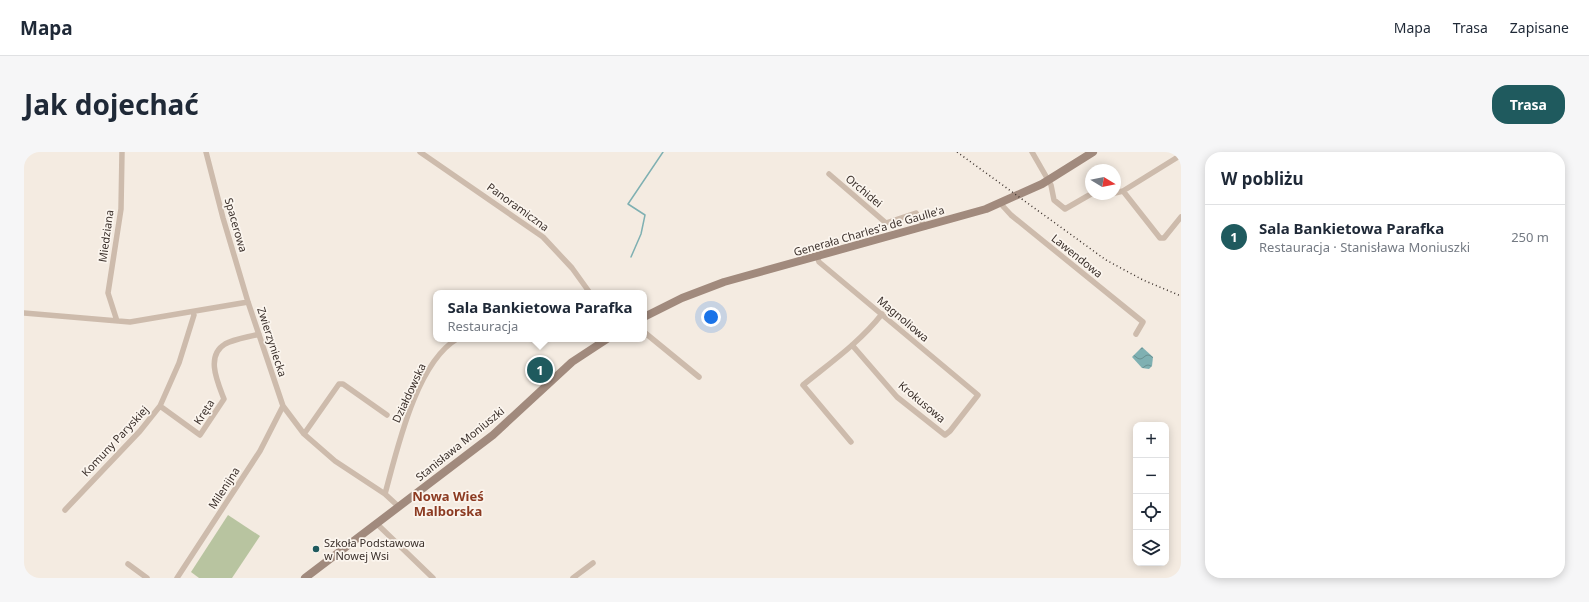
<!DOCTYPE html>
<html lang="pl">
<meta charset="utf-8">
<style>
body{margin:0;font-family:"Noto Sans",sans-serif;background:#f6f6f7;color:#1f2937}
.controls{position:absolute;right:12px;bottom:12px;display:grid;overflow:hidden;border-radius:8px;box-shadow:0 2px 10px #0003}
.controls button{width:36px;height:36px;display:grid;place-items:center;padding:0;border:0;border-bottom:1px solid #e0e1e3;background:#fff;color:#1f2937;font:20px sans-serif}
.compass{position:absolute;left:1061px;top:12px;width:36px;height:36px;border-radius:50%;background:#fff;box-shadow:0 2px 10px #0003;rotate:100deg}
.you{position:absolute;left:687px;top:165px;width:14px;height:14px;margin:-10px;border:3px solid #fff;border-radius:50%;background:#1a73e8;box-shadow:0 0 0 6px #1a73e833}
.badge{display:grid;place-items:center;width:26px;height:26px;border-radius:50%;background:#1f5a5e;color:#fff;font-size:13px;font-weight:700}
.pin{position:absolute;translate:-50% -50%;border:2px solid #fff;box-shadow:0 1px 4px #0006}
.popup{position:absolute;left:409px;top:138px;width:214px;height:52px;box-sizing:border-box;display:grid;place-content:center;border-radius:8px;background:#fff;filter:drop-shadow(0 1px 3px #0005);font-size:13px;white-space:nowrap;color:#747a83}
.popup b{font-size:15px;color:#1f2937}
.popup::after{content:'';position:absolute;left:50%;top:100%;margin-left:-8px;border:8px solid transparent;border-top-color:#fff}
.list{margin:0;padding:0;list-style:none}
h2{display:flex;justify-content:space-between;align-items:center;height:52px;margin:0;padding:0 16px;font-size:17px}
h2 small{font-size:13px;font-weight:400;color:#747a83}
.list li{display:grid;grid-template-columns:26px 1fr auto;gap:12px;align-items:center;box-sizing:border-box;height:64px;padding:0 16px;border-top:1px solid #e0e1e3}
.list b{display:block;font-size:15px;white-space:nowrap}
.list p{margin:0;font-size:13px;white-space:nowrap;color:#747a83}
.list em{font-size:13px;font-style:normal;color:#747a83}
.icon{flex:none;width:22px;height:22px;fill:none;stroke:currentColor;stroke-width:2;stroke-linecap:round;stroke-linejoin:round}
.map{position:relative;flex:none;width:1157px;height:426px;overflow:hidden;border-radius:16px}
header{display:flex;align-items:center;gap:24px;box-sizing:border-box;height:56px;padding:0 20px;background:#fff;border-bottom:1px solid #e0e1e3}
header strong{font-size:19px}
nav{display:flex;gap:22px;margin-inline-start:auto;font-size:14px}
.intro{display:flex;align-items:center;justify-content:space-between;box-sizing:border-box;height:96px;padding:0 24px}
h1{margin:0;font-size:28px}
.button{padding:10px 18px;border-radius:16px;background:#1f5a5e;color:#fff;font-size:14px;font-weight:700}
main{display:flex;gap:24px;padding:0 24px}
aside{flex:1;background:#fff;border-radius:16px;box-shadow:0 2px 10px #0003}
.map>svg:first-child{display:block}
.grass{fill:#b8c4a0}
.water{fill:url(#water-waves)}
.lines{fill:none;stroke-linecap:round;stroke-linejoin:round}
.stream{stroke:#7fb0b2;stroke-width:1.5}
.street{stroke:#cdbbac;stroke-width:5.5}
.secondary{stroke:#a18a7d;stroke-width:8}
.rail{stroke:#3b302b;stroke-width:1.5;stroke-dasharray:1 3;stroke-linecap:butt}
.poi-dot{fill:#1f5a5e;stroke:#fbf5ee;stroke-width:1.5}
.labels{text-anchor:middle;stroke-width:3.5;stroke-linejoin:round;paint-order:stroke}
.street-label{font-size:11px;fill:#3b302b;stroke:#fbf5ee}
.poi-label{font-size:11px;fill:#3b302b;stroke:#fbf5ee;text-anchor:start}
.quarter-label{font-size:13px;font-weight:bold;fill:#8c3b22;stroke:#fbf5ee}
</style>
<header>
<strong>Mapa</strong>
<nav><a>Mapa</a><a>Trasa</a><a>Zapisane</a></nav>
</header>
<div class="intro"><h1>Jak dojechać</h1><a class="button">Trasa</a></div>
<main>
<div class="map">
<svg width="1157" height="426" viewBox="0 0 1157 426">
<defs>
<pattern id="water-waves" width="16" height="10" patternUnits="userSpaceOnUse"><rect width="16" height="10" fill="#7fb0b2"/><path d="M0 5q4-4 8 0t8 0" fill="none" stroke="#699091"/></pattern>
</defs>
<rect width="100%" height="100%" fill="#f4ebe1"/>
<path class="grass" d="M 204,363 L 236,384 L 208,426 L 175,426 L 167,420 Z"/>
<path class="water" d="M 1118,195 L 1129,205 L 1128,214 L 1125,217 L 1118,216 L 1108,205 Z"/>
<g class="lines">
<path class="stream" d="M 607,105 L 617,82 L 621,63 L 604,52 L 639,0"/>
<path class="street" d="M 182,0 L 199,66 L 224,150 L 259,254 L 280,282 L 311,309 L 361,342
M 396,0 L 519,85 L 548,116 L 566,141
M 1008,0 L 1027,33 L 1030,48 L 1041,57 L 1067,42
M 805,22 L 862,71 L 892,61 L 901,75
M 1099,39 L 1136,86 L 1140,86 L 1157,65
M 1091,41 L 1099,39 L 1157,3
M 1070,42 L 1086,42
M 976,51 L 987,63 L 1119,170 L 1112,182
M 793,104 L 795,110 L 954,243 L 926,279 L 921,283 L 873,245 L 828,193
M 0,161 L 106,170 L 224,150
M 93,169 L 84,141 L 97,57 L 98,0
M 620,180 L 675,225
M 136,254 L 176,283 L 200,247 C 194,231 181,204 201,192 C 210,187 225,185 235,182
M 280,282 L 315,232 L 319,232 L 363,263
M 827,290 L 779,233 C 806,211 836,190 858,162
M 374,354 L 361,342 C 373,298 392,211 433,187
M 41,358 L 116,279 L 136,254 L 155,211 L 170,163 L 169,160
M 352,371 L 409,426
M 104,412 L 123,426
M 153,426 L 236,299 L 259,254
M 549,426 L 569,411"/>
<path class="secondary" d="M 620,165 L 658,146 L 700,130 L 962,57 L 1018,32 L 1069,0
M 281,426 L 469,283 L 548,210 L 583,187"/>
<path class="rail" d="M 933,0 L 1082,108 L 1119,128 L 1157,144"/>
</g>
<circle class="poi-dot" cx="292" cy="397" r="4"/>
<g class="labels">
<g class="street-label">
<text transform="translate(840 39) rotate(40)" y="4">Orchidei</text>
<text transform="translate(494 55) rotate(36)" y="4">Panoramiczna</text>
<text transform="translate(212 73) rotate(74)" y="4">Spacerowa</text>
<text transform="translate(845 79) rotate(-16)" y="4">Generała Charles'a de Gaulle'a</text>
<text transform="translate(82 84) rotate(-82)" y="4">Miedziana</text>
<text transform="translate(1053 104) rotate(39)" y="4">Lawendowa</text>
<text transform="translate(879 167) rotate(40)" y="4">Magnoliowa</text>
<text transform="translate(248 190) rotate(72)" y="4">Zwierzyniecka</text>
<text transform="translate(385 241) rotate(-65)" y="4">Działdowska</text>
<text transform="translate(898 250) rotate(40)" y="4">Krokusowa</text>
<text transform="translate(180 260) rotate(-57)" y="4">Kręta</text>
<text transform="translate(91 289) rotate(-47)" y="4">Komuny Paryskiej</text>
<text transform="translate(436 292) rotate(-39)" y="4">Stanisława Moniuszki</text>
<text transform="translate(200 336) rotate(-57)" y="4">Milenijna</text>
</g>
<g class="poi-label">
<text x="300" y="395">Szkoła Podstawowa<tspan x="300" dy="13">w Nowej Wsi</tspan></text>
</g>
<g class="quarter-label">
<text x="424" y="349">Nowa Wieś<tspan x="424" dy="15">Malborska</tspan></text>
</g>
</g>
</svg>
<div class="controls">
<button>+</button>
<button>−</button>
<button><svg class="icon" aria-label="locate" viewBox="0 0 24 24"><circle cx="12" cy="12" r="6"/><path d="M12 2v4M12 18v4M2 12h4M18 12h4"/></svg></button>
<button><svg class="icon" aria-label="layers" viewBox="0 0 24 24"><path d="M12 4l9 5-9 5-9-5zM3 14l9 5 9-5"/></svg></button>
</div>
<svg class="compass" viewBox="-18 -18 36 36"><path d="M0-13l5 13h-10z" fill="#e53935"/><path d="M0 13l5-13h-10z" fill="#747a83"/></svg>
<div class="you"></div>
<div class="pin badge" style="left:516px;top:218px">1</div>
<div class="popup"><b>Sala Bankietowa Parafka</b>Restauracja</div>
</div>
<aside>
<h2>W pobliżu<small></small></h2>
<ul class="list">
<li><span class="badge">1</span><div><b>Sala Bankietowa Parafka</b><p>Restauracja · Stanisława Moniuszki</p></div><em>250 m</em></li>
</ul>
</aside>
</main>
